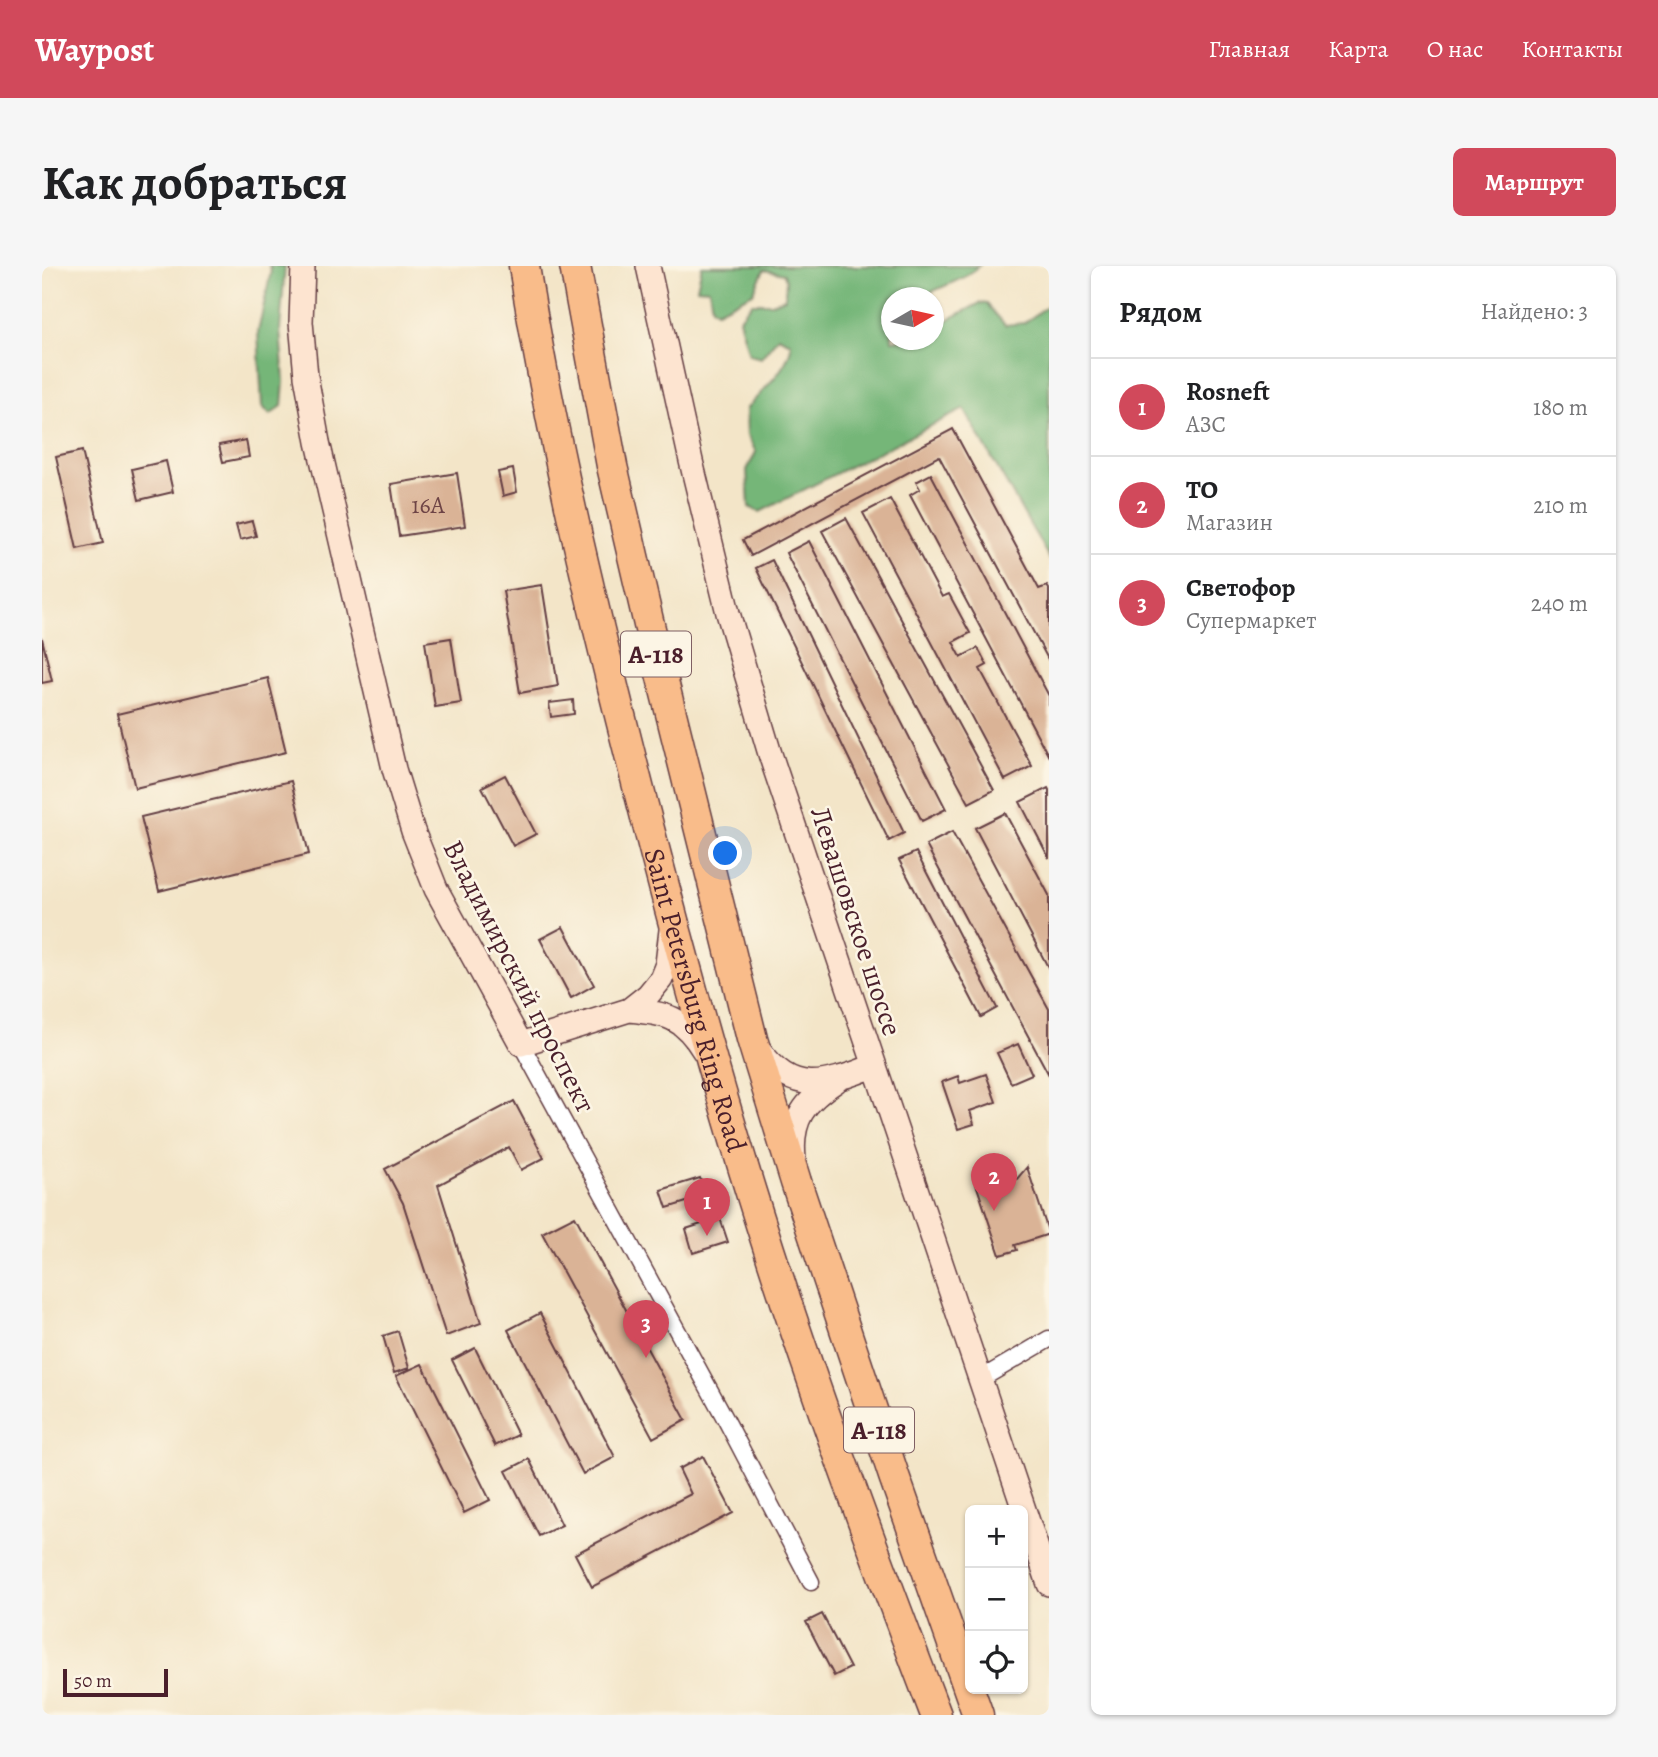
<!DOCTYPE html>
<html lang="ru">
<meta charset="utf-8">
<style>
body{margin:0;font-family:Alegreya,serif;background:#f6f6f6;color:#202124}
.controls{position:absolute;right:21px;bottom:21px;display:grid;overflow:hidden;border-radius:10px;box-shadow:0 2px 5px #0004}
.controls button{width:63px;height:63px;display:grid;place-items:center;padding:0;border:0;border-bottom:2px solid #e0e0e0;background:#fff;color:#202124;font:35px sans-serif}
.compass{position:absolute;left:839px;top:21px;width:63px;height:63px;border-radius:50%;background:#fff;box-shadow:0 2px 5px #0004;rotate:81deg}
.scale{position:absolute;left:21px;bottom:18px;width:105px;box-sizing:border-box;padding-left:7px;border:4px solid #4a1f2b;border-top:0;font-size:19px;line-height:24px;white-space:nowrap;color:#4a1f2b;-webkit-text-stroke:5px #fcf5e5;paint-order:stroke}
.you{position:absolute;left:684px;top:588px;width:24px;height:24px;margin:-18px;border:5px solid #fff;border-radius:50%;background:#1a73e8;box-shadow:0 0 0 10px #1a73e833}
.badge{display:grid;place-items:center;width:46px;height:46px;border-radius:50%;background:#d1495b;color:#fff;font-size:23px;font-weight:700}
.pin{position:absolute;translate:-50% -58px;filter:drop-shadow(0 2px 4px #0008)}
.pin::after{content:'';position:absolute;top:37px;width:24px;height:21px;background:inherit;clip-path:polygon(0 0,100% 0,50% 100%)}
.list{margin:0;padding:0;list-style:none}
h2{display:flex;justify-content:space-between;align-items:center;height:91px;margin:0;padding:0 28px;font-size:30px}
h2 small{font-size:23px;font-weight:400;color:#757577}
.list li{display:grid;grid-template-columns:46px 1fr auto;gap:21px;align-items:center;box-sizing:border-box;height:98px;padding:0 28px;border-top:2px solid #e0e0e0}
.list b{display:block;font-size:26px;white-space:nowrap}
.list p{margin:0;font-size:23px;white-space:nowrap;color:#757577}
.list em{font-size:23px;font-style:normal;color:#757577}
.icon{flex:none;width:38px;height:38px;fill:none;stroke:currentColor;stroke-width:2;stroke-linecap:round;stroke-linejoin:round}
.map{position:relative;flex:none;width:1007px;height:1449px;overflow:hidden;border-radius:10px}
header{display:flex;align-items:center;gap:42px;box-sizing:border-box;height:98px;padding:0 35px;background:#d1495b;color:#fff}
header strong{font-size:33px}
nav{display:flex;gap:38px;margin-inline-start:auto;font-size:24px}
.intro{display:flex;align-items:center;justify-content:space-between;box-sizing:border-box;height:168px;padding:0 42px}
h1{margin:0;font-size:49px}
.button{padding:18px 32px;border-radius:10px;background:#d1495b;color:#fff;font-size:24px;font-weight:700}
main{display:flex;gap:42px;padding:0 42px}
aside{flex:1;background:#fff;border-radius:10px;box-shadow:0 2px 5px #0004}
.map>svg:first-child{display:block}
.forest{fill:#74b678;stroke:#5f6a52;stroke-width:2}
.building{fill:#dab396}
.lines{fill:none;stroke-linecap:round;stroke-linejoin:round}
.street-casing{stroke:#633d43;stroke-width:19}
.secondary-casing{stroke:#633d43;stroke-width:26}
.highway-casing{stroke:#633d43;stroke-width:33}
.street{stroke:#fff;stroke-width:16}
.secondary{stroke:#fde4d0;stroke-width:23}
.highway{stroke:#f9bc8a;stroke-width:30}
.labels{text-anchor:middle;stroke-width:5;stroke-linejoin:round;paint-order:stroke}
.number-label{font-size:24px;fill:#6e4446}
.shield{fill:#fcf5e5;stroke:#7f5f63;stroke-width:2}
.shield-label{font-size:26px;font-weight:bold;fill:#4a1f2b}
.street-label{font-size:28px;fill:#4a1f2b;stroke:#fcf5e5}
</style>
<header>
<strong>Waypost</strong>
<nav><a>Главная</a><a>Карта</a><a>О нас</a><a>Контакты</a></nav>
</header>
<div class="intro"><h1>Как добраться</h1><a class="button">Маршрут</a></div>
<main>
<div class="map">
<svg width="1007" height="1449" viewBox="0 0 1007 1449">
<rect width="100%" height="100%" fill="#fcf5e5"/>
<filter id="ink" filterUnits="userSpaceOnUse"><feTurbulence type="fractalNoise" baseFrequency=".0143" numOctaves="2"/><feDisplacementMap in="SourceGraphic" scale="14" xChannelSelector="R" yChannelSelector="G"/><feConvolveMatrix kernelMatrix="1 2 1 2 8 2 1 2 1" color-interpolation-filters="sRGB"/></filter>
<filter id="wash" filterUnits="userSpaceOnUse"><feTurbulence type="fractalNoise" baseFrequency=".00686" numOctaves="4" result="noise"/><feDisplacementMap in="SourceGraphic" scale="28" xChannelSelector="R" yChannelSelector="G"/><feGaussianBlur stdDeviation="1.57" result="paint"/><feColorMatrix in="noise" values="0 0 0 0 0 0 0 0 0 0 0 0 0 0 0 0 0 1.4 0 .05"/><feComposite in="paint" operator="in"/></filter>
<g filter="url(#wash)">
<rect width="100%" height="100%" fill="#f3e5c8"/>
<path class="forest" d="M 227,0 L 243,0 L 238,64 L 242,115 L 240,140 L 228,149 L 220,140 L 216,66 L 229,5 Z
M 660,0 L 937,0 L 923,11 L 885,28 L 885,31 L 850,32 L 850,74 L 892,74 L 892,61 L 938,37 L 945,38 L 963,59 L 982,57 L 1007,39 L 1007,292 L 922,143 L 718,246 L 707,241 L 705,204 L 714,186 L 705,169 L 704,143 C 718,127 751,98 749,77 L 736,71 L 719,92 L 707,89 L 697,53 L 710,37 L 730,37 L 743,32 L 744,14 L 742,8 L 722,4 L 711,27 L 675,45 L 670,41 L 667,23 L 655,22 Z"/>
<g id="blocks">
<path class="building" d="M 911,163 L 997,323 L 1005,320 L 1007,323 L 1007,395 L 897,190 L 709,290 L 701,274 Z
M 204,174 L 207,191 L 181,196 L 177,179 Z
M 40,185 L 61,277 L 35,283 L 14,191 Z
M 124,195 L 131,226 L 97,234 L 90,203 Z
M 471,203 L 475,226 L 461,230 L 456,206 Z
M 415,207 L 423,260 L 357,270 L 349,218 Z
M 889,208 L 1007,430 L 1007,491 L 868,229 L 878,223 L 874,216 Z
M 848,233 L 900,331 L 907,328 L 928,367 L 911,376 L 919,391 L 936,382 L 945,399 L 938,403 L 990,500 L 963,514 L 821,247 Z
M 804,252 L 952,524 L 927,537 L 780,265 Z
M 210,255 L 214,270 L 198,274 L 194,259 Z
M 767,275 L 904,543 L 880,555 L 744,287 Z
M 730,294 L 862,567 L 847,575 L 714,302 Z
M 500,319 L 516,420 L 478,427 L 461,325 Z
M 0,372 L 10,415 L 0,417 Z
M 409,372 L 419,437 L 393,441 L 383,376 Z
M 226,412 L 244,486 L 93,522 L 75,448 Z
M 531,434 L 532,448 L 509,451 L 507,437 Z
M 463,509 L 494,568 L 471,580 L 440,521 Z
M 249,515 L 267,588 L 117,625 L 99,551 Z
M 1006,522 L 1007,524 L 1007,592 L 978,536 Z
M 963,547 L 1007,629 L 1007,703 L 933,562 Z
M 910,566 L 1007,743 L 1007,809 L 884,579 Z
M 874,586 L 955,742 L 939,751 L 857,594 Z
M 521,661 L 552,719 L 529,732 L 498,673 Z
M 976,778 L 990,808 L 969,817 L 955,787 Z
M 944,808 L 954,836 L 928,845 L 932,858 L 916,863 L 900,816 L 916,810 L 918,817 Z
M 472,835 L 502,892 L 479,904 L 467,881 L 396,919 L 439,1057 L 404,1070 L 361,937 L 343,903 Z
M 985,901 L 1007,968 L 973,979 L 975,984 L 958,989 L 931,909 L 947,904 L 953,921 L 975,913 Z
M 658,912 L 664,930 L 625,942 L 619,924 Z
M 533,950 L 644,1154 L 611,1172 L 500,967 Z
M 678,952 L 686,976 L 651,987 L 644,963 Z
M 498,1047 L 573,1191 L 541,1208 L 466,1064 Z
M 356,1065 L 367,1102 L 352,1107 L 341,1070 Z
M 433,1082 L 476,1169 L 453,1180 L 410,1094 Z
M 380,1098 L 448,1234 L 422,1247 L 354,1110 Z
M 661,1190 L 691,1247 L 550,1321 L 533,1288 L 649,1228 L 637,1203 Z
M 487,1193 L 520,1259 L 497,1270 L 464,1205 Z
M 780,1348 L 808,1402 L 792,1410 L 764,1356 Z"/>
</g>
</g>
<g filter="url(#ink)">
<use href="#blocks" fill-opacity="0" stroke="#633d43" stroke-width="2"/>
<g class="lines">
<g class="street-casing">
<path id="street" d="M 479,778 L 684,1154 L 769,1316
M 937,1114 L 1007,1073"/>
</g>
<g class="secondary-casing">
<path id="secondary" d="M 261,0 L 259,56 L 264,110 L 276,176 L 352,503 L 371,565 L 394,623 L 479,778 L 587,744 L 606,729 L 619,713 L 625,698 L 629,664
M 606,0 L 649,195 L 686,347 L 728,488 L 1007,1318
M 587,744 C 625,748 641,750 662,785
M 716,782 C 751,831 781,819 832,800
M 752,892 C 748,853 763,835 794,815"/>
</g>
<g class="highway-casing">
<g id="highway">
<path id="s1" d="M 482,0 C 508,165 547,327 588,489 C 627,643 668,797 716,949 C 769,1118 831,1284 894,1449"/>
<path d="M 533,0 L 570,200 L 608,363 L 710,773 L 754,916 L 852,1210 L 936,1449"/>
</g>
</g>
<use href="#street" class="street"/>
<use href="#secondary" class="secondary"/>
<use href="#highway" class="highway"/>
</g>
</g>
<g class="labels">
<g class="number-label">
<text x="386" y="247">16А</text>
</g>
<g class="shield">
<rect x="579" y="365.5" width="70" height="45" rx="5"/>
<rect x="802" y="1141.5" width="70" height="45" rx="5"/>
</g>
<g class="shield-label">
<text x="614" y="397">А-118</text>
<text x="837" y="1173">А-118</text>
</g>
<g class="street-label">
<text transform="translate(815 655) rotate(72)" y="10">Левашовское шоссе</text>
<text transform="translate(478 710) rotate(63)" y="10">Владимирский проспект</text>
<text dy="10" stroke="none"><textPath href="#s1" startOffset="754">Saint Petersburg Ring Road</textPath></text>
</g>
</g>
</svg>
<div class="controls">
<button>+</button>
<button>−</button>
<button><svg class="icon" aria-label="locate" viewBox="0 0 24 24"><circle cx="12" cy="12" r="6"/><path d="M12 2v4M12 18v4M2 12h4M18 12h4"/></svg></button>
</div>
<svg class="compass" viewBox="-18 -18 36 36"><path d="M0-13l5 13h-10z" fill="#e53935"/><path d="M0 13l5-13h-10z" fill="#757577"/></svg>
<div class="scale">50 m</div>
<div class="you"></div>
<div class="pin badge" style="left:665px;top:970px">1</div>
<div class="pin badge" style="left:952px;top:945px">2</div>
<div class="pin badge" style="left:604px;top:1092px">3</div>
</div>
<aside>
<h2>Рядом<small>Найдено: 3</small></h2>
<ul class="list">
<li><span class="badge">1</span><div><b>Rosneft</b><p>АЗС</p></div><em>180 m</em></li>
<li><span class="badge">2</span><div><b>ТО</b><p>Магазин</p></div><em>210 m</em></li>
<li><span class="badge">3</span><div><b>Светофор</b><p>Супермаркет</p></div><em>240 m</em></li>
</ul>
</aside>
</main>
